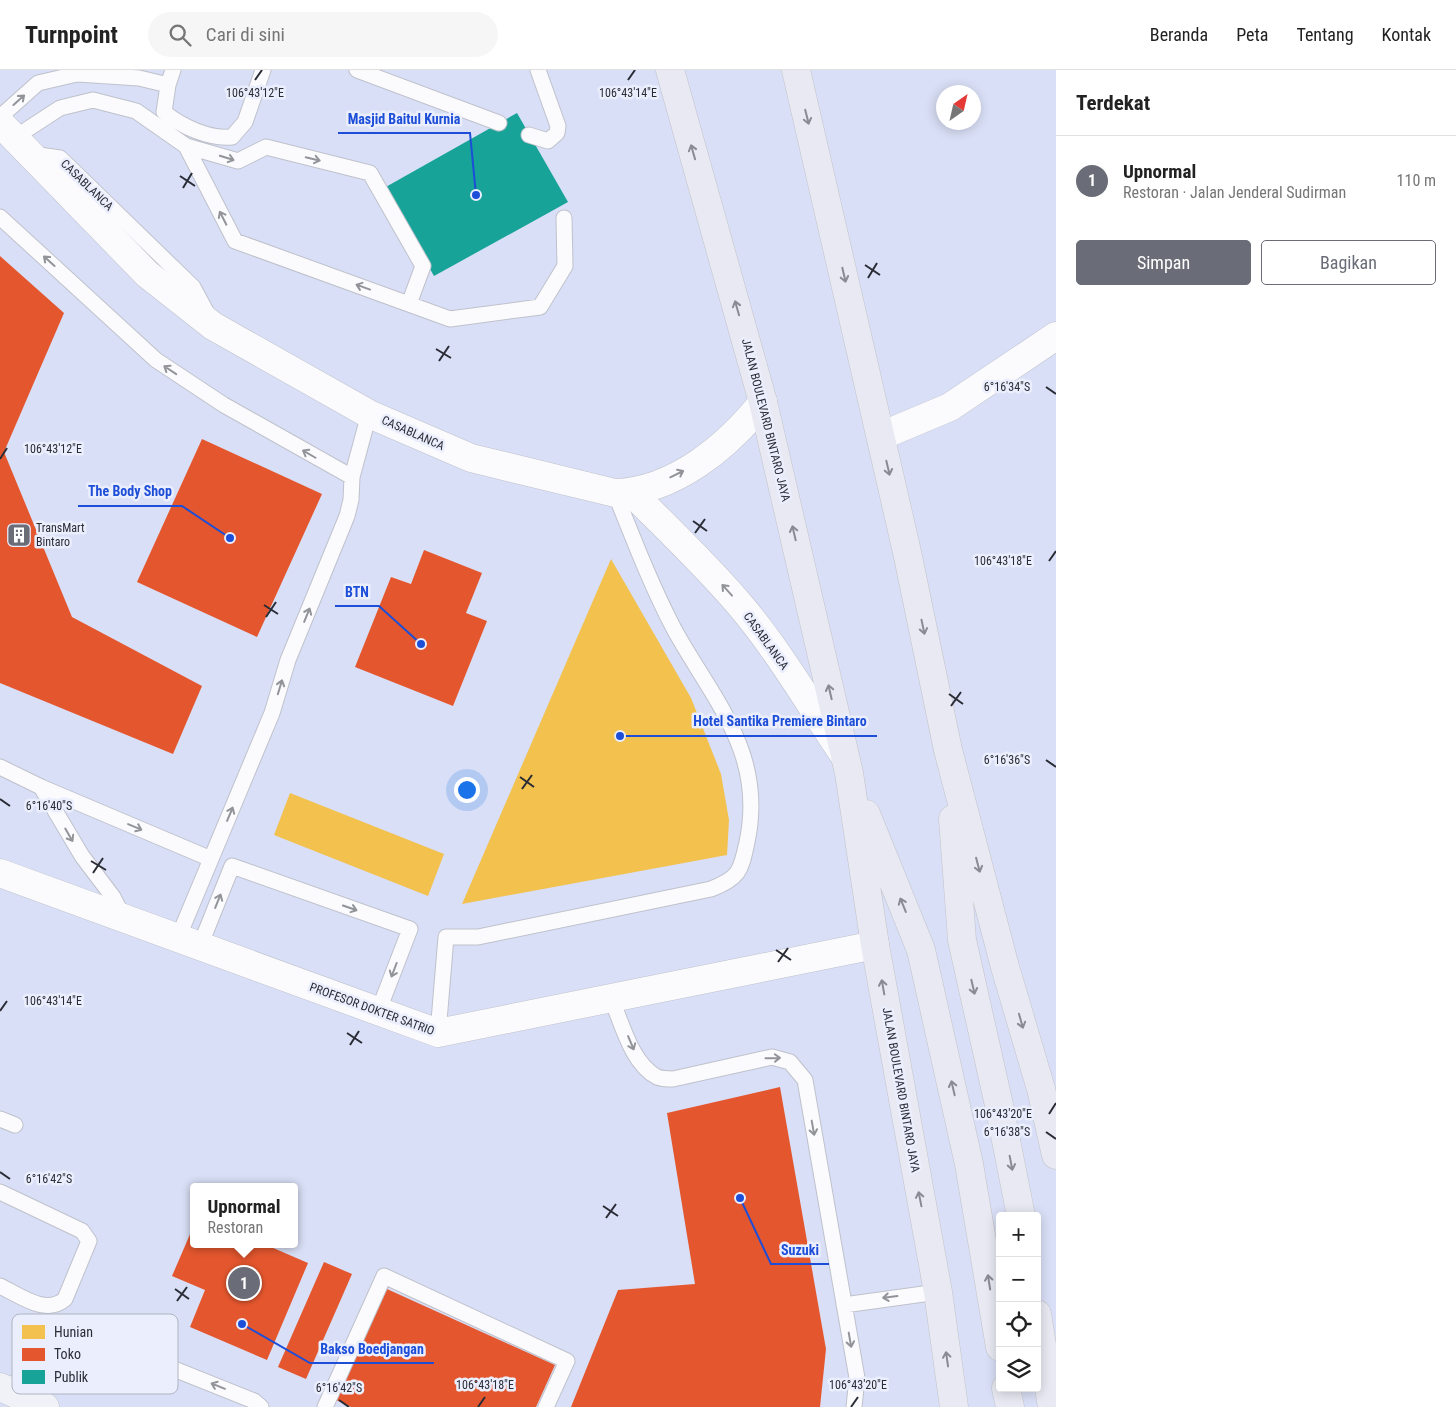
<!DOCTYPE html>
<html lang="id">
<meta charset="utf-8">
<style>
body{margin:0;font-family:"Roboto Condensed",sans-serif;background:#f6f6f6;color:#222}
.controls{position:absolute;right:15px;bottom:15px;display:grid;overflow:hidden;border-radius:5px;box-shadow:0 2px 12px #0003}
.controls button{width:45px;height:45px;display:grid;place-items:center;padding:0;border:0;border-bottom:1px solid #e0e0e0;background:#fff;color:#222;font:25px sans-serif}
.compass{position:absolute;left:936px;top:15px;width:45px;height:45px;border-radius:50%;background:#fff;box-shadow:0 2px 12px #0003;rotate:34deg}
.you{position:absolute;left:466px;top:719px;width:18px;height:18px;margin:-12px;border:4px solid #fff;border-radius:50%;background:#1a73e8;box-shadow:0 0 0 8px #1a73e833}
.badge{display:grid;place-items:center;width:32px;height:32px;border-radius:50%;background:#6a6d77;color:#fff;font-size:16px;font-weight:700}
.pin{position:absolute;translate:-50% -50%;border:2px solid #fff;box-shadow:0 1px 5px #0006}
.popup{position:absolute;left:190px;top:1113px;width:108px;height:65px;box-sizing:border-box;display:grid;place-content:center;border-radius:5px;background:#fff;filter:drop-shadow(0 1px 4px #0005);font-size:16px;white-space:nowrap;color:#767676}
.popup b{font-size:19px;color:#222}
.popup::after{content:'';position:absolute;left:50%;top:100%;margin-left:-10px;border:10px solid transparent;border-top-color:#fff}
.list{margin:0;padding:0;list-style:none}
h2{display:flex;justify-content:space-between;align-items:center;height:65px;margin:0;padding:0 20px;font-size:21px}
h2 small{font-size:16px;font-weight:400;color:#767676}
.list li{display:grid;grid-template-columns:32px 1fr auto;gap:15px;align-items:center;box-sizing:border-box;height:90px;padding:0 20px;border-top:1px solid #e0e0e0}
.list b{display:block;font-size:19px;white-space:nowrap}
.list p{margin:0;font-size:16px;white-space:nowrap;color:#767676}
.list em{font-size:16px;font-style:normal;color:#767676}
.actions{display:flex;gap:10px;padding:15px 20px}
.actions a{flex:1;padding:11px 0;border:1px solid #6a6d77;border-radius:5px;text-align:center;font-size:18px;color:#6a6d77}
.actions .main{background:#6a6d77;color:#fff}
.icon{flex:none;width:28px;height:28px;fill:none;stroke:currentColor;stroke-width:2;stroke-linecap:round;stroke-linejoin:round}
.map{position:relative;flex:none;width:1056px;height:1337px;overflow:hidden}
header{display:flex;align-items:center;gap:30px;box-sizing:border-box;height:70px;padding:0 25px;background:#fff;border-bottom:1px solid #e0e0e0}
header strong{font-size:24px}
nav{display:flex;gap:28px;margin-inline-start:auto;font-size:18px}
.search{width:350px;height:45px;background:#f6f6f6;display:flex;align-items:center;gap:12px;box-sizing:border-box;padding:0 18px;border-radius:28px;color:#767676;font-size:19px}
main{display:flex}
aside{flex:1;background:#fff}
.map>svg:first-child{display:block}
.built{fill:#d9dff6;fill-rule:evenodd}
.homes{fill:#f2c14e}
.shops{fill:#e4572e}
.public{fill:#17a398}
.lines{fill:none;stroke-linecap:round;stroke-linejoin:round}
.lane-casing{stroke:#bfc2cc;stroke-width:17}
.street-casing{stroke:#bfc2cc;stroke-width:29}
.secondary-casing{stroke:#bfc2cc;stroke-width:29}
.primary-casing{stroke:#c2c3ca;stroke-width:29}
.lane{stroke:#fbfbfd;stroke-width:15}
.street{stroke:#fbfbfd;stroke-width:28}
.secondary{stroke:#f1f2f7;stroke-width:28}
.primary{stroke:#e8e9f2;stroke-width:28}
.oneway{stroke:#929499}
.oneway2{stroke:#898a94}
.ticks{fill:none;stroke:#2a2c35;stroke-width:2}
.labels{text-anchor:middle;stroke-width:5;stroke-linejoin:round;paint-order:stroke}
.street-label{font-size:12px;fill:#2a2c35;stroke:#ebeefd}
.poi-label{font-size:12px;fill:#2a2c35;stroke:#ebeefd;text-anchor:start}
.key{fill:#ebeefd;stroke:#b1b4c1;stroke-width:1}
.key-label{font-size:14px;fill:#2a2c35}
.ticks-label{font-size:12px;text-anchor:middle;fill:#2a2c35;stroke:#ebeefd;stroke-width:5;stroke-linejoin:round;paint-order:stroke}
.leader{fill:none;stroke:#1d4ed8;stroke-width:2}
.callout-dot{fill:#1d4ed8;stroke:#ebeefd;stroke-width:2}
.callout-label{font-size:14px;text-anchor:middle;font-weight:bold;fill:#1d4ed8;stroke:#ebeefd;stroke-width:5;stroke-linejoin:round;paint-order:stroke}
</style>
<header>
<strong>Turnpoint</strong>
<div class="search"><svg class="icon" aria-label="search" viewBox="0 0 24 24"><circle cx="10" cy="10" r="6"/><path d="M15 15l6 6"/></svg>Cari di sini</div>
<nav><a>Beranda</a><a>Peta</a><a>Tentang</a><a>Kontak</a></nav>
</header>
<main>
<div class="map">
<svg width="1056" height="1337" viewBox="0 0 1056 1337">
<rect width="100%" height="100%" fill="#e2e5f2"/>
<path class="built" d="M 0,0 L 1056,0 L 1056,1337 L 0,1337 ZM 944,22 L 974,22 L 974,52 L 944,52 ZM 194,1117 L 294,1117 L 294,1174 L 194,1174 ZM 1000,1146 L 1037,1146 L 1037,1318 L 1000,1318 Z"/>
<path class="homes" d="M 611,489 L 691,628 L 721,704 L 729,750 L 727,785 L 462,834 Z
M 290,723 L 444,784 L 428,826 L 274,765 Z"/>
<path class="shops" d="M 0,186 L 64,243 L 4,382 L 72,547 L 202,616 L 173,684 L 0,613 Z
M 202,369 L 322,424 L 257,567 L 137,512 Z
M 424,480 L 482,503 L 466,543 L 487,551 L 453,636 L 355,597 L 391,507 L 411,514 Z
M 780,1017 L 826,1279 L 820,1337 L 571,1337 L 618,1220 L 695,1214 L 667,1043 Z
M 194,1155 L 194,1174 L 264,1174 L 308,1193 L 267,1290 L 190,1257 L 205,1220 L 172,1206 Z
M 324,1192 L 352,1204 L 306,1309 L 278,1297 Z
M 387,1219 L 555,1295 L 536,1337 L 351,1337 L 336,1330 Z"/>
<path class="public" d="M 517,43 L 568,132 L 434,206 L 384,118 Z"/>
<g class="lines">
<g class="lane-casing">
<path id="lane" d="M 173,0 L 168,15 L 164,42 C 182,57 209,69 232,67 L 245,52 L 263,0
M 357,0 L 499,53
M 0,47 L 38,13 L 77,4 L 139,8 L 168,15
M 529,65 L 548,71 L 557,63 L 558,56 L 538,0
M 14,68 L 60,38 L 93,30 L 136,41 L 186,76 L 238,91 L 266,77 L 370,103 L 423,196 L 409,234
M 186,76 L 235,171 L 450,249 L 540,237 L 565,196 L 564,148
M 32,84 L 60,88 L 193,217 L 208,245
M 0,147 L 156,290 L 224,335 L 352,407
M 0,697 L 41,717 L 82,786 L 113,827 L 124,848
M 41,717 L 211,789
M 178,868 L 272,643 L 288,590 L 347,446 L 351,430 L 352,407 L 369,344
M 200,876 L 232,796 L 410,859 L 378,942
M 611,928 C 622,953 631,993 657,1007 C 662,1009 668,1009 673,1009 L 772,987 L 790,992 L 805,1010 L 857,1308 L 854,1337
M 438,963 L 446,867 L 478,867 L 711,819 C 740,808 741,800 747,772 C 766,683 713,630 674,559 C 651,515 633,468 615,423
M 0,1049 L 15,1055
M 0,1122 L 82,1161 L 89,1171 L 65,1229 C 46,1246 19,1225 0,1216
M 844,1235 L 938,1222
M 6,1320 L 20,1309 L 97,1272 L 104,1271 L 254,1331 L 261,1337
M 325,1337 L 384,1206 L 567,1291 L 546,1337"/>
</g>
<g class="street-casing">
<path id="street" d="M 0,53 L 147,204 L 213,256 L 369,344 L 471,388 L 615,423 C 675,421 728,376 763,332
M 881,366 L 950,337 L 1056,266
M 631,422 C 668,459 706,495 740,535 C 779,581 810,635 844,685
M 0,803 L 438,963 L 875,875"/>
</g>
<g class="secondary-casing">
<path id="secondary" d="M 0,1317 L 45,1337"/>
</g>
<g class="primary-casing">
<path id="primary" d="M 670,0 L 763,332 L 849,703 L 875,875 L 938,1222 L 954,1337
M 796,0 L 907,482 L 948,680 L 1005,897 L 1041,1019 L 1056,1085
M 866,744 L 921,880 L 969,1094 L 1000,1277
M 953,749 L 962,870 L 999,1035 L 1021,1146
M 1037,1244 L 1052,1337
M 1006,1318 L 1010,1337"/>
</g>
<use href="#lane" class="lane"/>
<use href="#street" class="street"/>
<use href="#secondary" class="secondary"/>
<use href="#primary" class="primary"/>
</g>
<defs><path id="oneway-shaft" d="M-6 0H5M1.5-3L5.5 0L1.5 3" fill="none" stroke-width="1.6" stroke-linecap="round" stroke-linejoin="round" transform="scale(1.25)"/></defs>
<g class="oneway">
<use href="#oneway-shaft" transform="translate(19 30) rotate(-42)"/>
<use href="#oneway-shaft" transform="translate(227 88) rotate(17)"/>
<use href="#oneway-shaft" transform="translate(313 89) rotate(14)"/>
<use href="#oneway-shaft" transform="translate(223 148) rotate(-117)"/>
<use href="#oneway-shaft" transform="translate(49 191) rotate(-138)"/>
<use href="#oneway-shaft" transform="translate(363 217) rotate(-160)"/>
<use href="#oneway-shaft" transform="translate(170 300) rotate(-146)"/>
<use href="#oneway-shaft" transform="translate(309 384) rotate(-150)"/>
<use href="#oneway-shaft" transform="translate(677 404) rotate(-26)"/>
<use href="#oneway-shaft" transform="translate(727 520) rotate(-132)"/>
<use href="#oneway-shaft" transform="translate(307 545) rotate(-68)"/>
<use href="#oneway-shaft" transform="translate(280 617) rotate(-73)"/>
<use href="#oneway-shaft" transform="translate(230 744) rotate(-67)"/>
<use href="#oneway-shaft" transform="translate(135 757) rotate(23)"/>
<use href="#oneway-shaft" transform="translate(69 765) rotate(60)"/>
<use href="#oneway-shaft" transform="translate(218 831) rotate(-68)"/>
<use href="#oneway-shaft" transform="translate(350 838) rotate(19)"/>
<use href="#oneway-shaft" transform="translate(394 900) rotate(111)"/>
<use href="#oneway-shaft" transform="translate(631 973) rotate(67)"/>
<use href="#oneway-shaft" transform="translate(773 988) rotate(-1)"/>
<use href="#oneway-shaft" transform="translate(813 1058) rotate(80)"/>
<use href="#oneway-shaft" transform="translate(890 1227) rotate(173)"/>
<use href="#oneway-shaft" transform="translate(850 1270) rotate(80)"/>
<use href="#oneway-shaft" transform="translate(218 1316) rotate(-158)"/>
</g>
<g class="oneway2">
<use href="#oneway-shaft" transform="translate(807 47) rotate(76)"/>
<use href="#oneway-shaft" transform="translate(693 82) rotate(-106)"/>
<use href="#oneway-shaft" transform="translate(844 205) rotate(77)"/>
<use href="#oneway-shaft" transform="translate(737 238) rotate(-106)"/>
<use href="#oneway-shaft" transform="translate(888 398) rotate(77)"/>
<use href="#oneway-shaft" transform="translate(794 463) rotate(-103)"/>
<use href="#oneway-shaft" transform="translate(923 557) rotate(78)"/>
<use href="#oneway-shaft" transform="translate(830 622) rotate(-103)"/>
<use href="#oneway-shaft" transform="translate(978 795) rotate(75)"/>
<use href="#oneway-shaft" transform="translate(903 835) rotate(-112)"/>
<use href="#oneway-shaft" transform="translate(883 917) rotate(-100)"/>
<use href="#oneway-shaft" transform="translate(973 917) rotate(77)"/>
<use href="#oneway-shaft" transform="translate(1021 951) rotate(74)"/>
<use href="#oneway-shaft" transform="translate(953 1018) rotate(-103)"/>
<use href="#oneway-shaft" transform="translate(1011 1093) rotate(79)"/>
<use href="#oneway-shaft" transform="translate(920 1129) rotate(-101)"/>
<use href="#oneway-shaft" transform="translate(989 1212) rotate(-99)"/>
<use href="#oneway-shaft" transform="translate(947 1289) rotate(-98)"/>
</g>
<path class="ticks" d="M 255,10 L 262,0M 628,10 L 635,0M 180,106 L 195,116M 183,118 L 192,103M 865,195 L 880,205M 868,208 L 877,193M 436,279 L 451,288M 439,291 L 449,276M 1046,317 L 1056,324M 0,389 L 7,378M 693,451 L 707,461M 695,463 L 705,449M 1049,491 L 1056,481M 264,535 L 278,544M 266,547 L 276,532M 949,624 L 963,634M 951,636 L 961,622M 1046,690 L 1056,697M 520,707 L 534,717M 522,719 L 532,705M 0,729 L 10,736M 91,791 L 106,800M 93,803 L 103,788M 776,880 L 791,890M 778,892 L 788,878M 0,941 L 7,931M 347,963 L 362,973M 350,975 L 359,961M 1049,1044 L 1056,1033M 1046,1062 L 1056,1069M 0,1102 L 10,1109M 603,1136 L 618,1146M 606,1148 L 616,1134M 175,1219 L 189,1229M 177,1231 L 187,1217M 339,1330 L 349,1337M 478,1337 L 485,1327M 851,1337 L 858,1327"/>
<defs>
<g id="building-square" transform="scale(1.25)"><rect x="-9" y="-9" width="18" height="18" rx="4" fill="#6a6d77" stroke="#ebeefd"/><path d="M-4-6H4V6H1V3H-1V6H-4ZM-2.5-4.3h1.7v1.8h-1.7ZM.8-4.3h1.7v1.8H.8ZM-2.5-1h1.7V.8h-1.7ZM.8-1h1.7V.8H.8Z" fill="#fff"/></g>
</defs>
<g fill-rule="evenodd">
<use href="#building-square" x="19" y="465"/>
</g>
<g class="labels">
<g class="street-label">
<text transform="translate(87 115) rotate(44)" y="4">CASABLANCA</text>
<text transform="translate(766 350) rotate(76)" y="4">JALAN BOULEVARD BINTARO JAYA</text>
<text transform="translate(413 363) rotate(24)" y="4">CASABLANCA</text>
<text transform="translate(766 571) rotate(54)" y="4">CASABLANCA</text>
<text transform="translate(372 939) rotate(20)" y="4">PROFESOR DOKTER SATRIO</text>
<text transform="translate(901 1020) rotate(80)" y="4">JALAN BOULEVARD BINTARO JAYA</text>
</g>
<g class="poi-label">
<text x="36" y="462">TransMart<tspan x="36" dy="14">Bintaro</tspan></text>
</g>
</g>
<rect x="12" y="1244" width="166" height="80" rx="8" class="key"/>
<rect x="22" y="1255" width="23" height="14" fill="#f2c14e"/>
<rect x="22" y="1278" width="23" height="13" fill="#e4572e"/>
<rect x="22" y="1300" width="23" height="14" fill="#17a398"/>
<g class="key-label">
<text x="54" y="1267">Hunian</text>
<text x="54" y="1289">Toko</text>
<text x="54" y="1312">Publik</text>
</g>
<g class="ticks-label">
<text x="255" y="27">106°43'12"E</text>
<text x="628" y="27">106°43'14"E</text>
<text x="1007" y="321">6°16'34"S</text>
<text x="53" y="383">106°43'12"E</text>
<text x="1003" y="495">106°43'18"E</text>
<text x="1007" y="694">6°16'36"S</text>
<text x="49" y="740">6°16'40"S</text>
<text x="53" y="935">106°43'14"E</text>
<text x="1003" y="1048">106°43'20"E</text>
<text x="1007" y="1066">6°16'38"S</text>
<text x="49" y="1113">6°16'42"S</text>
<text x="485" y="1319">106°43'18"E</text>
<text x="858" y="1319">106°43'20"E</text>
<text x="339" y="1322">6°16'42"S</text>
</g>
<path class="leader" d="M476 125L470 63H338M230 468L182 436H78M421 574L379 536H335M620 666L683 666H877M740 1128L771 1194H829M242 1254L310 1293H434"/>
<g class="callout-dot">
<circle cx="476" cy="125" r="5"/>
<circle cx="230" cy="468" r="5"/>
<circle cx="421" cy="574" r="5"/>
<circle cx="620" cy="666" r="5"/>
<circle cx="740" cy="1128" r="5"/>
<circle cx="242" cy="1254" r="5"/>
</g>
<g class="callout-label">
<text x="404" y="54">Masjid Baitul Kurnia</text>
<text x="130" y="426">The Body Shop</text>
<text x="357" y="527">BTN</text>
<text x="780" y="656">Hotel Santika Premiere Bintaro</text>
<text x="800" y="1185">Suzuki</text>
<text x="372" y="1284">Bakso Boedjangan</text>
</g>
</svg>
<div class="controls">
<button>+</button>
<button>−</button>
<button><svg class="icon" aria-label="locate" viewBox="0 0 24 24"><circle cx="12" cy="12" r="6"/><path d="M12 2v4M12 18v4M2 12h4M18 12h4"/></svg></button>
<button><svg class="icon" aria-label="layers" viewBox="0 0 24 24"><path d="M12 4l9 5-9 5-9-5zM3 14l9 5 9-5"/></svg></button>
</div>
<svg class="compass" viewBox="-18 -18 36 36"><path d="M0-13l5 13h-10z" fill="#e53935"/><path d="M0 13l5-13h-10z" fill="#767676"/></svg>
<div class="you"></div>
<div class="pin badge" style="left:244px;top:1213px">1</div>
<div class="popup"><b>Upnormal</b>Restoran</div>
</div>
<aside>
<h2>Terdekat<small></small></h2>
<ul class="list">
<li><span class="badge">1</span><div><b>Upnormal</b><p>Restoran · Jalan Jenderal Sudirman</p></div><em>110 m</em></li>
</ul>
<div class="actions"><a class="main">Simpan</a><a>Bagikan</a></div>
</aside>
</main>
